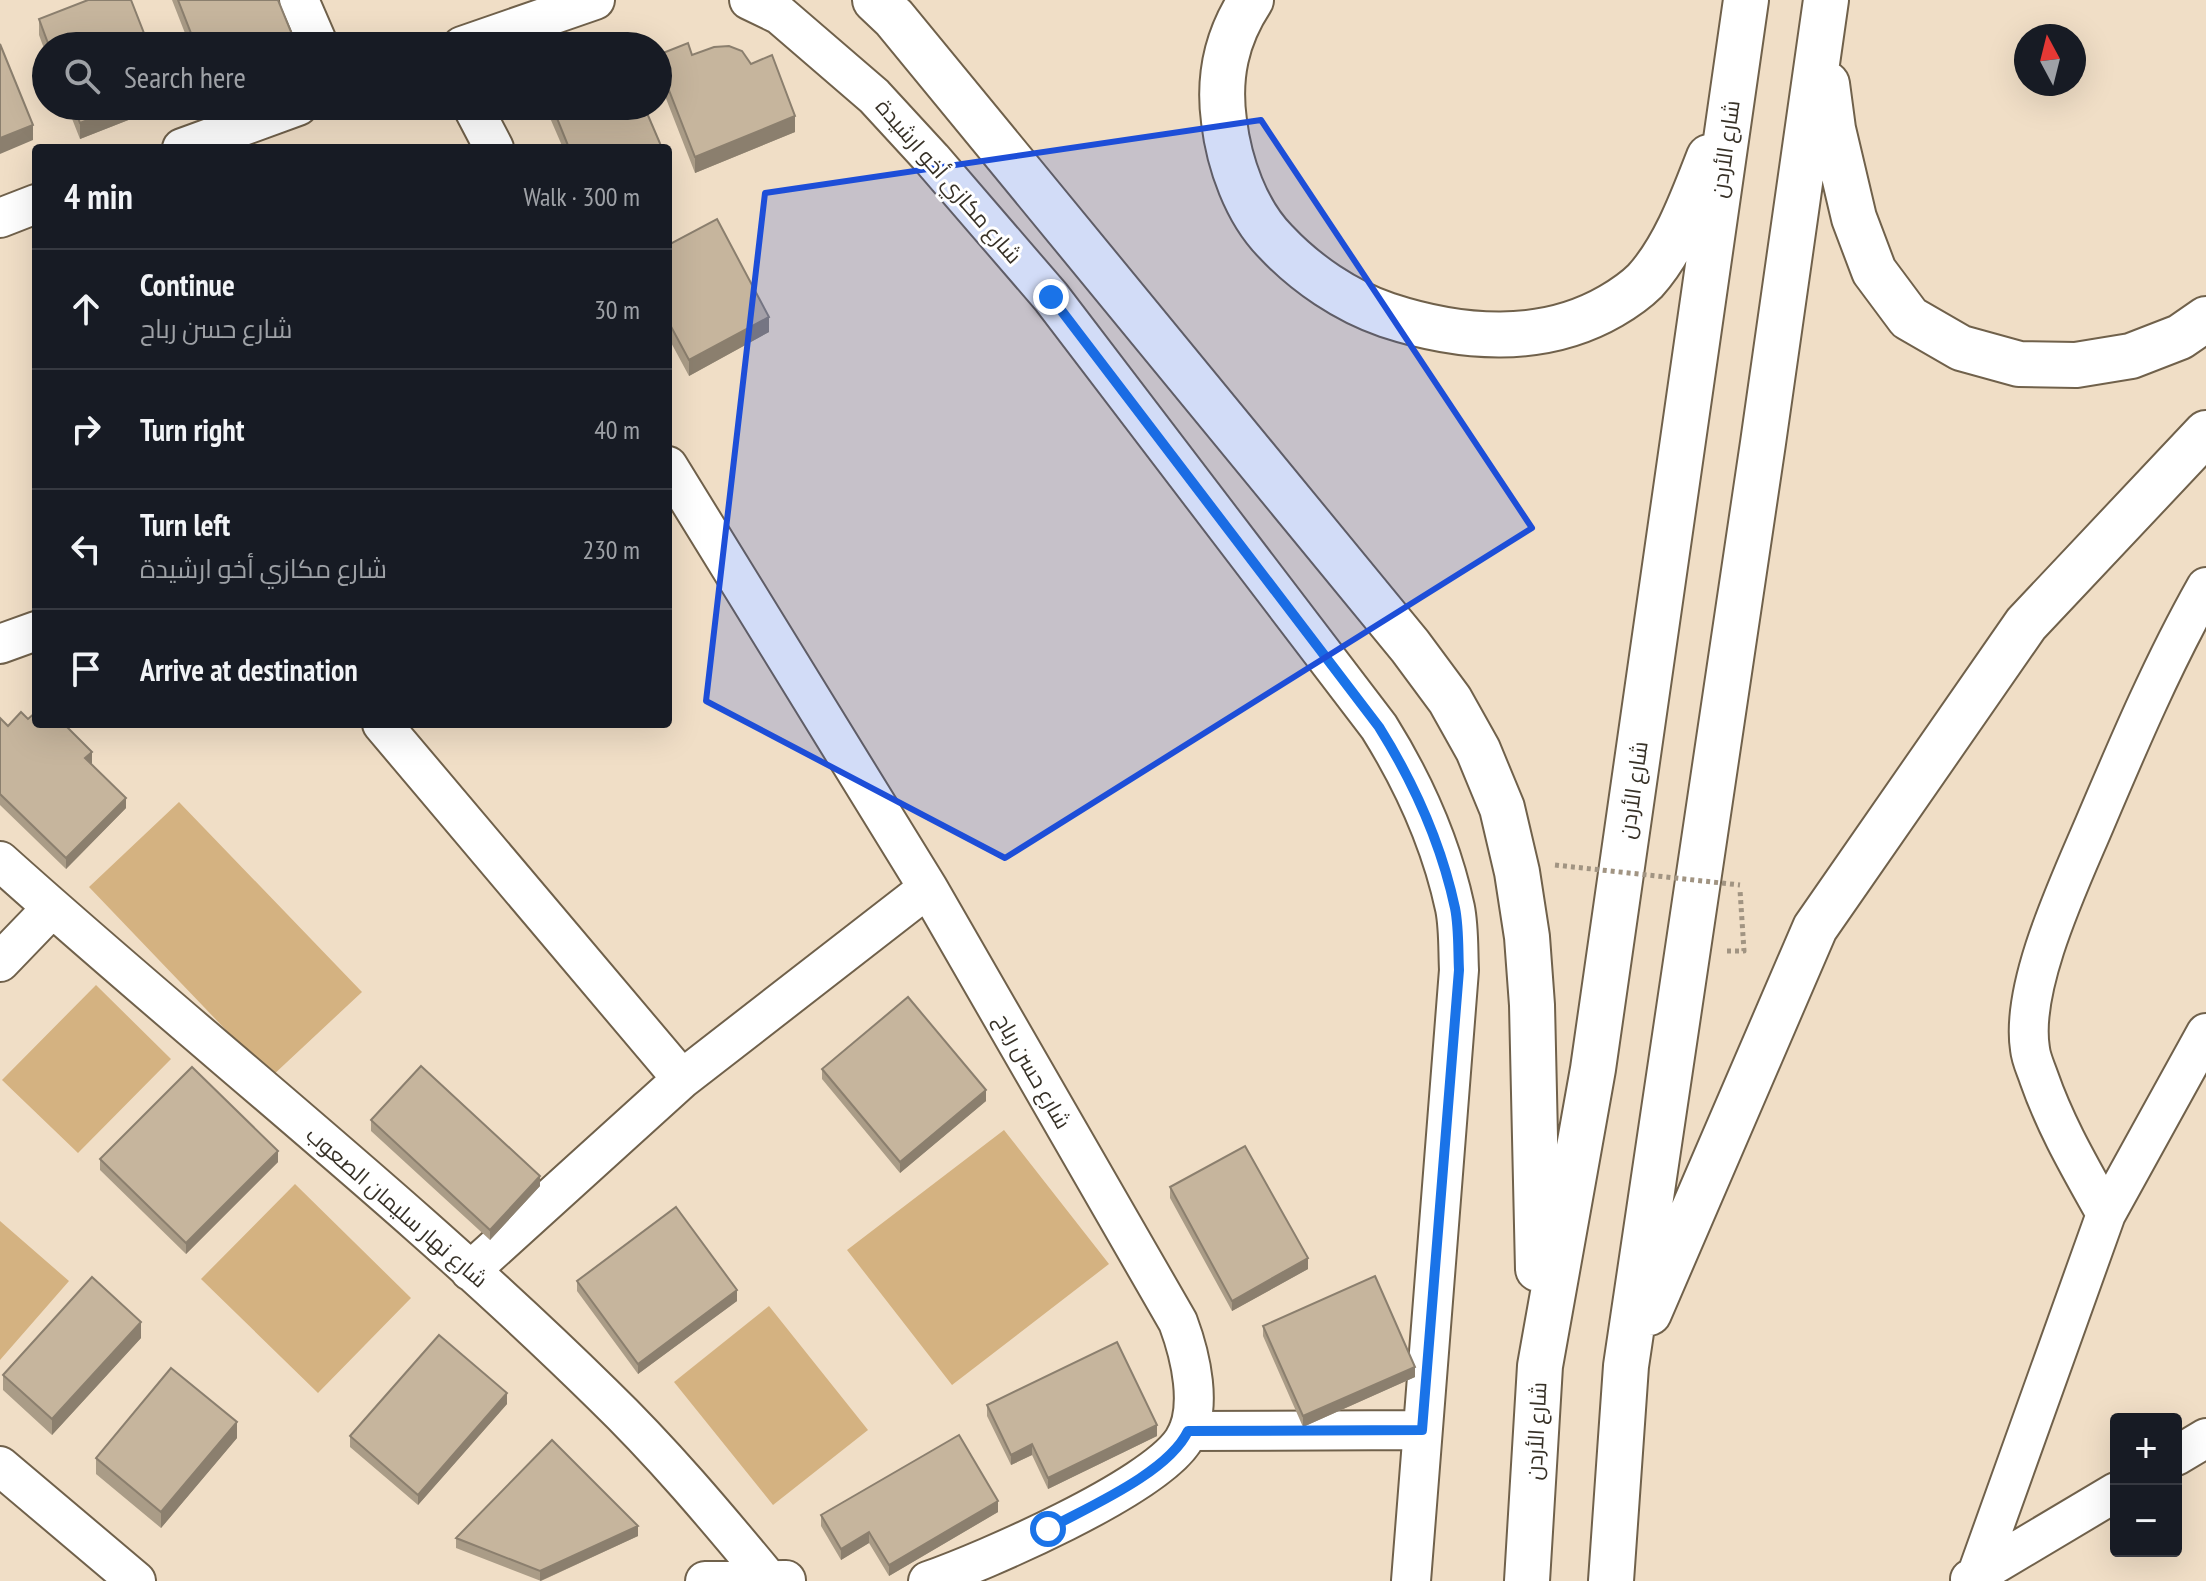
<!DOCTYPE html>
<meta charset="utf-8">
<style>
body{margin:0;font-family:"PT Sans Narrow",Cairo,sans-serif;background:#242831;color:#f1f3f6}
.controls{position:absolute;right:24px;bottom:24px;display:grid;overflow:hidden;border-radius:8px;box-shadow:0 8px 32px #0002}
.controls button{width:72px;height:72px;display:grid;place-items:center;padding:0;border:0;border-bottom:2px solid #363941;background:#171b24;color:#f1f3f6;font:40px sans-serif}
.compass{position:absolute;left:2014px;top:24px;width:72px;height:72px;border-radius:50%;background:#171b24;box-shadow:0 8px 32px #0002;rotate:353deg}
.stop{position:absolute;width:24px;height:24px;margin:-18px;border:6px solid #1a73e8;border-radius:50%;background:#fff}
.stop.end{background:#1a73e8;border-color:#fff;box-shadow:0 2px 8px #0008}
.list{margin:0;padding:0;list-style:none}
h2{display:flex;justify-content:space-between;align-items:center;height:104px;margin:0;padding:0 32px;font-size:34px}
h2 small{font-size:26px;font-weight:400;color:#9ea1a6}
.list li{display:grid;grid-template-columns:52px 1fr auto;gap:24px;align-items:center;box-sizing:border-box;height:120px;padding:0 32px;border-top:2px solid #363941}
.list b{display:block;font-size:30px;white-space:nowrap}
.list p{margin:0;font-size:26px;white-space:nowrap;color:#9ea1a6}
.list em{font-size:26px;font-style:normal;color:#9ea1a6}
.icon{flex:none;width:44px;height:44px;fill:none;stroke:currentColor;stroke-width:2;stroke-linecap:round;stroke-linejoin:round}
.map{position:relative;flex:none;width:2206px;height:1581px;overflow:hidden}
.search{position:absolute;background:#171b24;box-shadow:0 8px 32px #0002;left:32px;top:32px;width:640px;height:88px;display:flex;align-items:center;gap:20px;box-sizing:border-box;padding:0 28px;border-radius:44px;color:#9ea1a6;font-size:30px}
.panel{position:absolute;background:#171b24;box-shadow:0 8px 32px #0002;left:32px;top:144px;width:640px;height:584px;border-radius:8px}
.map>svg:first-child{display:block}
.green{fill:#d4b281}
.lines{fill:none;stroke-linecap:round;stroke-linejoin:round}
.minor-casing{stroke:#70614b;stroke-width:42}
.highway-casing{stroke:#70614b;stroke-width:48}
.path{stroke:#a19482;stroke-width:5;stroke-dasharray:4 4;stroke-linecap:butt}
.minor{stroke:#fff;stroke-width:38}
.highway{stroke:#fff;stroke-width:44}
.path-bridge{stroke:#a19482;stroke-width:5;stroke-dasharray:4 4;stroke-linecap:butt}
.wall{fill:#aa9c87}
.shaded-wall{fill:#8b7f6e}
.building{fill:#c6b59d;stroke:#8b7f6e;stroke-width:2}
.route{stroke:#1a73e8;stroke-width:10}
.marked{fill:#1d4ed8;fill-opacity:0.2;stroke:#1d4ed8;stroke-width:6;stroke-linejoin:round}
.labels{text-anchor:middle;stroke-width:6;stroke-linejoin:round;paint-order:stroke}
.street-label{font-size:22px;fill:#373127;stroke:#fff}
</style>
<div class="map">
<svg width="2206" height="1581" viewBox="0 0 2206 1581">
<rect width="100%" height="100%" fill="#f0dec6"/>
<path class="green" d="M 179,802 L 362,992 L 271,1077 L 89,887 Z
M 96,985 L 171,1059 L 78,1153 L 2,1080 Z
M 1004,1130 L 1109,1264 L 952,1385 L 847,1250 Z
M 295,1184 L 411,1298 L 318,1393 L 201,1279 Z
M 0,1221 L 69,1281 L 0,1360 Z
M 769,1306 L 868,1430 L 773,1505 L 674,1382 Z"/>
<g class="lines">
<g class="minor-casing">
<path id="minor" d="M 299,0 L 319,46
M 749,0 L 780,15 L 874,96 L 932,159 L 1051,297 L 1379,727 C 1414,783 1441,843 1455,908 C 1459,928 1458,950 1459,970 L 1411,1581
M 462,46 L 595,0
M 472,106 L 494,148
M 182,148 L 298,106
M 0,218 L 36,204
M 668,466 L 928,888 L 1178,1322 C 1190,1354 1204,1409 1183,1441 C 1151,1489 985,1561 928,1581
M 0,644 L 36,631
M 382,724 L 682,1079
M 0,861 C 199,1040 411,1206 602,1394 C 662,1452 715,1515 768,1579
M 0,962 L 52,908
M 2106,1214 C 2081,1169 2056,1127 2039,1078 C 2036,1069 2031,1059 2030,1049 C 2020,986 2070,882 2095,823 C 2129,743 2163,663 2206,587
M 470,1271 L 682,1079 L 928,888
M 1188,1431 L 1422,1430
M 2176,1456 L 2206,1438
M 0,1466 L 136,1581
M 1977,1574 L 2106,1214 L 2206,1033
M 1970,1579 L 2116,1492
M 705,1581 L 786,1580"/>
</g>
<g class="highway-casing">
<path id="highway" d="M 875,0 L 894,18 L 1410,646 L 1450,700 L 1478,750 L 1502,808 L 1517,872 L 1527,937 L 1532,1005 L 1538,1269
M 1251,0 C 1226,38 1218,77 1224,121 C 1229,163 1246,212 1276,242 C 1306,274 1346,301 1387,315 C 1460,339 1542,346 1611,306 C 1623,299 1635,291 1645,281 C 1675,248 1693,198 1709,157
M 1827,84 L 1833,129 L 1854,218 L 1874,271 L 1909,318 L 1961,348 L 2019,364 L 2076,365 L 2131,356 L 2180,337 L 2206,319
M 1649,1313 L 1815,928 L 2026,624 L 2206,433
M 1527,1581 L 1540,1366 L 1593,1069 L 1746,0
M 1611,1581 L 1626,1366 L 1763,443 L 1826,0"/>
</g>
<path class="path" d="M 1727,951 L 1744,951 L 1740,890"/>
<use href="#minor" class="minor"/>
<use href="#highway" class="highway"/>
<path class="path-bridge" d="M 1555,865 L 1740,885"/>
</g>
<path class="wall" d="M 172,0 L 278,0 L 296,46 L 190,46 Z
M 39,19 L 149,46 L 46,46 L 46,54 L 39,35 Z
M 658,55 L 692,55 L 795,132 L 695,173 L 658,78 Z
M 67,106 L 164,106 L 80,139 Z
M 547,106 L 644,106 L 662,148 L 563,148 L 547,111 Z
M 668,245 L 769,332 L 689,376 L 668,337 Z
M 0,718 L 8,726 L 28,719 L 92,763 L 91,764 L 126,808 L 66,869 L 0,805 Z
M 822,1069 L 986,1101 L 900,1173 L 822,1079 Z
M 371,1120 L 540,1186 L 490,1240 L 371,1131 Z
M 100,1159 L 278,1162 L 186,1254 L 100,1170 Z
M 1170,1187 L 1308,1269 L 1232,1311 L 1170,1198 Z
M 577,1281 L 737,1301 L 638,1374 L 577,1291 Z
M 1263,1326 L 1415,1377 L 1303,1427 L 1263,1336 Z
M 141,1338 L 52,1435 L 3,1390 L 3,1375 Z
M 507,1404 L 418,1505 L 350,1447 L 350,1436 Z
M 987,1405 L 1157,1436 L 1048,1489 L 1032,1455 L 1011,1465 L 987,1416 Z
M 237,1438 L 161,1528 L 96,1474 L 96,1458 Z
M 998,1512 L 889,1576 L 869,1543 L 841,1560 L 821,1526 L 821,1515 Z
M 638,1536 L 541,1581 L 456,1548 L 456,1538 Z"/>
<path class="shaded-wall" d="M 124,106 L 164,106 L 80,139 L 80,123 Z
M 795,116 L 795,132 L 695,173 L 695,157 Z
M 33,125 L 33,140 L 0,154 L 0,138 Z
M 671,170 L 671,186 L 668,187 L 668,171 Z
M 769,317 L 769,332 L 689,376 L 689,360 Z
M 92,752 L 92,763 L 85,769 L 85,758 Z
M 126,798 L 126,808 L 66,869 L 66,858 Z
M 986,1090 L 986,1101 L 900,1173 L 900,1162 Z
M 278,1151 L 278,1162 L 186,1254 L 186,1243 Z
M 540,1176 L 540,1186 L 490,1240 L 490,1230 Z
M 1308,1258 L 1308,1269 L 1232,1311 L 1232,1301 Z
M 737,1290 L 737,1301 L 638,1374 L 638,1364 Z
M 141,1322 L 141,1338 L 52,1435 L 52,1419 Z
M 1415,1367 L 1415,1377 L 1303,1427 L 1303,1416 Z
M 507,1393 L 507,1404 L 418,1505 L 418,1495 Z
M 237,1422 L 237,1438 L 161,1528 L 161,1512 Z
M 1157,1425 L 1157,1436 L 1048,1489 L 1048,1478 Z
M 1032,1444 L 1032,1455 L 1011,1465 L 1011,1455 Z
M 998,1501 L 998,1512 L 889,1576 L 889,1565 Z
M 638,1526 L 638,1536 L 540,1581 L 540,1571 Z
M 869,1532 L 869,1543 L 841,1560 L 841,1549 Z"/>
<path class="building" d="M 88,0 L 131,0 L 149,46 L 49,46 L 39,19 Z
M 178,0 L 278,0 L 296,44 L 292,46 L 196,46 Z
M 688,43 L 692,55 L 714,47 L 729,46 L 742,51 L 751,64 L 772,55 L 795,116 L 695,157 L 658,62 L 658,55 Z
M 0,44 L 33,125 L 0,138 Z
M 73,106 L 124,106 L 80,123 Z
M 552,106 L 644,106 L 662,148 L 569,148 Z
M 717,219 L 769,317 L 689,360 L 668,321 L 668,245 Z
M 21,712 L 28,719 L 36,712 L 36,724 L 64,724 L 92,752 L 85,758 L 126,798 L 66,858 L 0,794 L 0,718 L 8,726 Z
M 908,997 L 986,1090 L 900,1162 L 822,1069 Z
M 421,1066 L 540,1176 L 490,1230 L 371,1120 Z
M 192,1067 L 278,1151 L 186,1243 L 100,1159 Z
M 1245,1146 L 1308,1258 L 1232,1301 L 1170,1187 Z
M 676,1207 L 737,1290 L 638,1364 L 577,1281 Z
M 1375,1276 L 1415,1367 L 1303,1416 L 1263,1326 Z
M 92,1277 L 141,1322 L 52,1419 L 3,1375 Z
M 439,1335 L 507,1393 L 418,1495 L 350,1436 Z
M 1117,1342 L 1157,1425 L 1048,1478 L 1032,1444 L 1011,1455 L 987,1405 Z
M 171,1368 L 237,1422 L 161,1512 L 96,1458 Z
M 959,1435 L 998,1501 L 889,1565 L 869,1532 L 841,1549 L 821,1515 Z
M 552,1440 L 638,1526 L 540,1571 L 456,1538 Z"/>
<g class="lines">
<path class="route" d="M 1048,1529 C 1088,1507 1168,1473 1188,1431 L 1422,1430 L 1459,970 C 1458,950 1459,928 1455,908 C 1441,843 1414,783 1379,727 L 1051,297"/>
</g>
<path class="marked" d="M 1261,120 L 1532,528 L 1005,858 L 706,701 L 765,193 Z"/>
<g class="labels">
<g class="street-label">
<text transform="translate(1725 149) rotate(-82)" y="8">شارع الأردن</text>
<text transform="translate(949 181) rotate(49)" y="8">شارع مكازي أخو ارشيدة</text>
<text transform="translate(1633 790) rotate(-82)" y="8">شارع الأردن</text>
<text transform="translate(1033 1071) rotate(60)" y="8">شارع حسن رباح</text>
<text transform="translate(397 1207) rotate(41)" y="8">شارع نهار سليمان الصعوب</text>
<text transform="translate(1536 1431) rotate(-87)" y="8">شارع الأردن</text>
</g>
</g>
</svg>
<div class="controls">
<button>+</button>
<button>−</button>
</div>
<svg class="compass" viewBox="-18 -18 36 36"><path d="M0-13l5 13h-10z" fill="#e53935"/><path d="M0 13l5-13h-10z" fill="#9ea1a6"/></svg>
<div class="stop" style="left:1048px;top:1529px"></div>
<div class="stop end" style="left:1051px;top:297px"></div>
<div class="search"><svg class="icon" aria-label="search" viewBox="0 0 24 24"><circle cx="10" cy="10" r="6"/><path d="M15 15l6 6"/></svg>Search here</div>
<section class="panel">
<h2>4 min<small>Walk · 300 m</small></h2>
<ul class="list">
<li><svg class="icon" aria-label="ahead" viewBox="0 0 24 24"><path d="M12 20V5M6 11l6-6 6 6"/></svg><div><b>Continue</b><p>شارع حسن رباح</p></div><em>30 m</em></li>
<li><svg class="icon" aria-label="right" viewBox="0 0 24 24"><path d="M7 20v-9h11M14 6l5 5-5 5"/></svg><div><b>Turn right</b></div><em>40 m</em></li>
<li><svg class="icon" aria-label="left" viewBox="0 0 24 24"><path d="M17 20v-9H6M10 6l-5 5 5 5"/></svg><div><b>Turn left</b><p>شارع مكازي أخو ارشيدة</p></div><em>230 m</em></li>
<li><svg class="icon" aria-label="arrive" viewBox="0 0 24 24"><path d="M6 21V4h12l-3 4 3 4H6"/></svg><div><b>Arrive at destination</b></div></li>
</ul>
</section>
</div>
